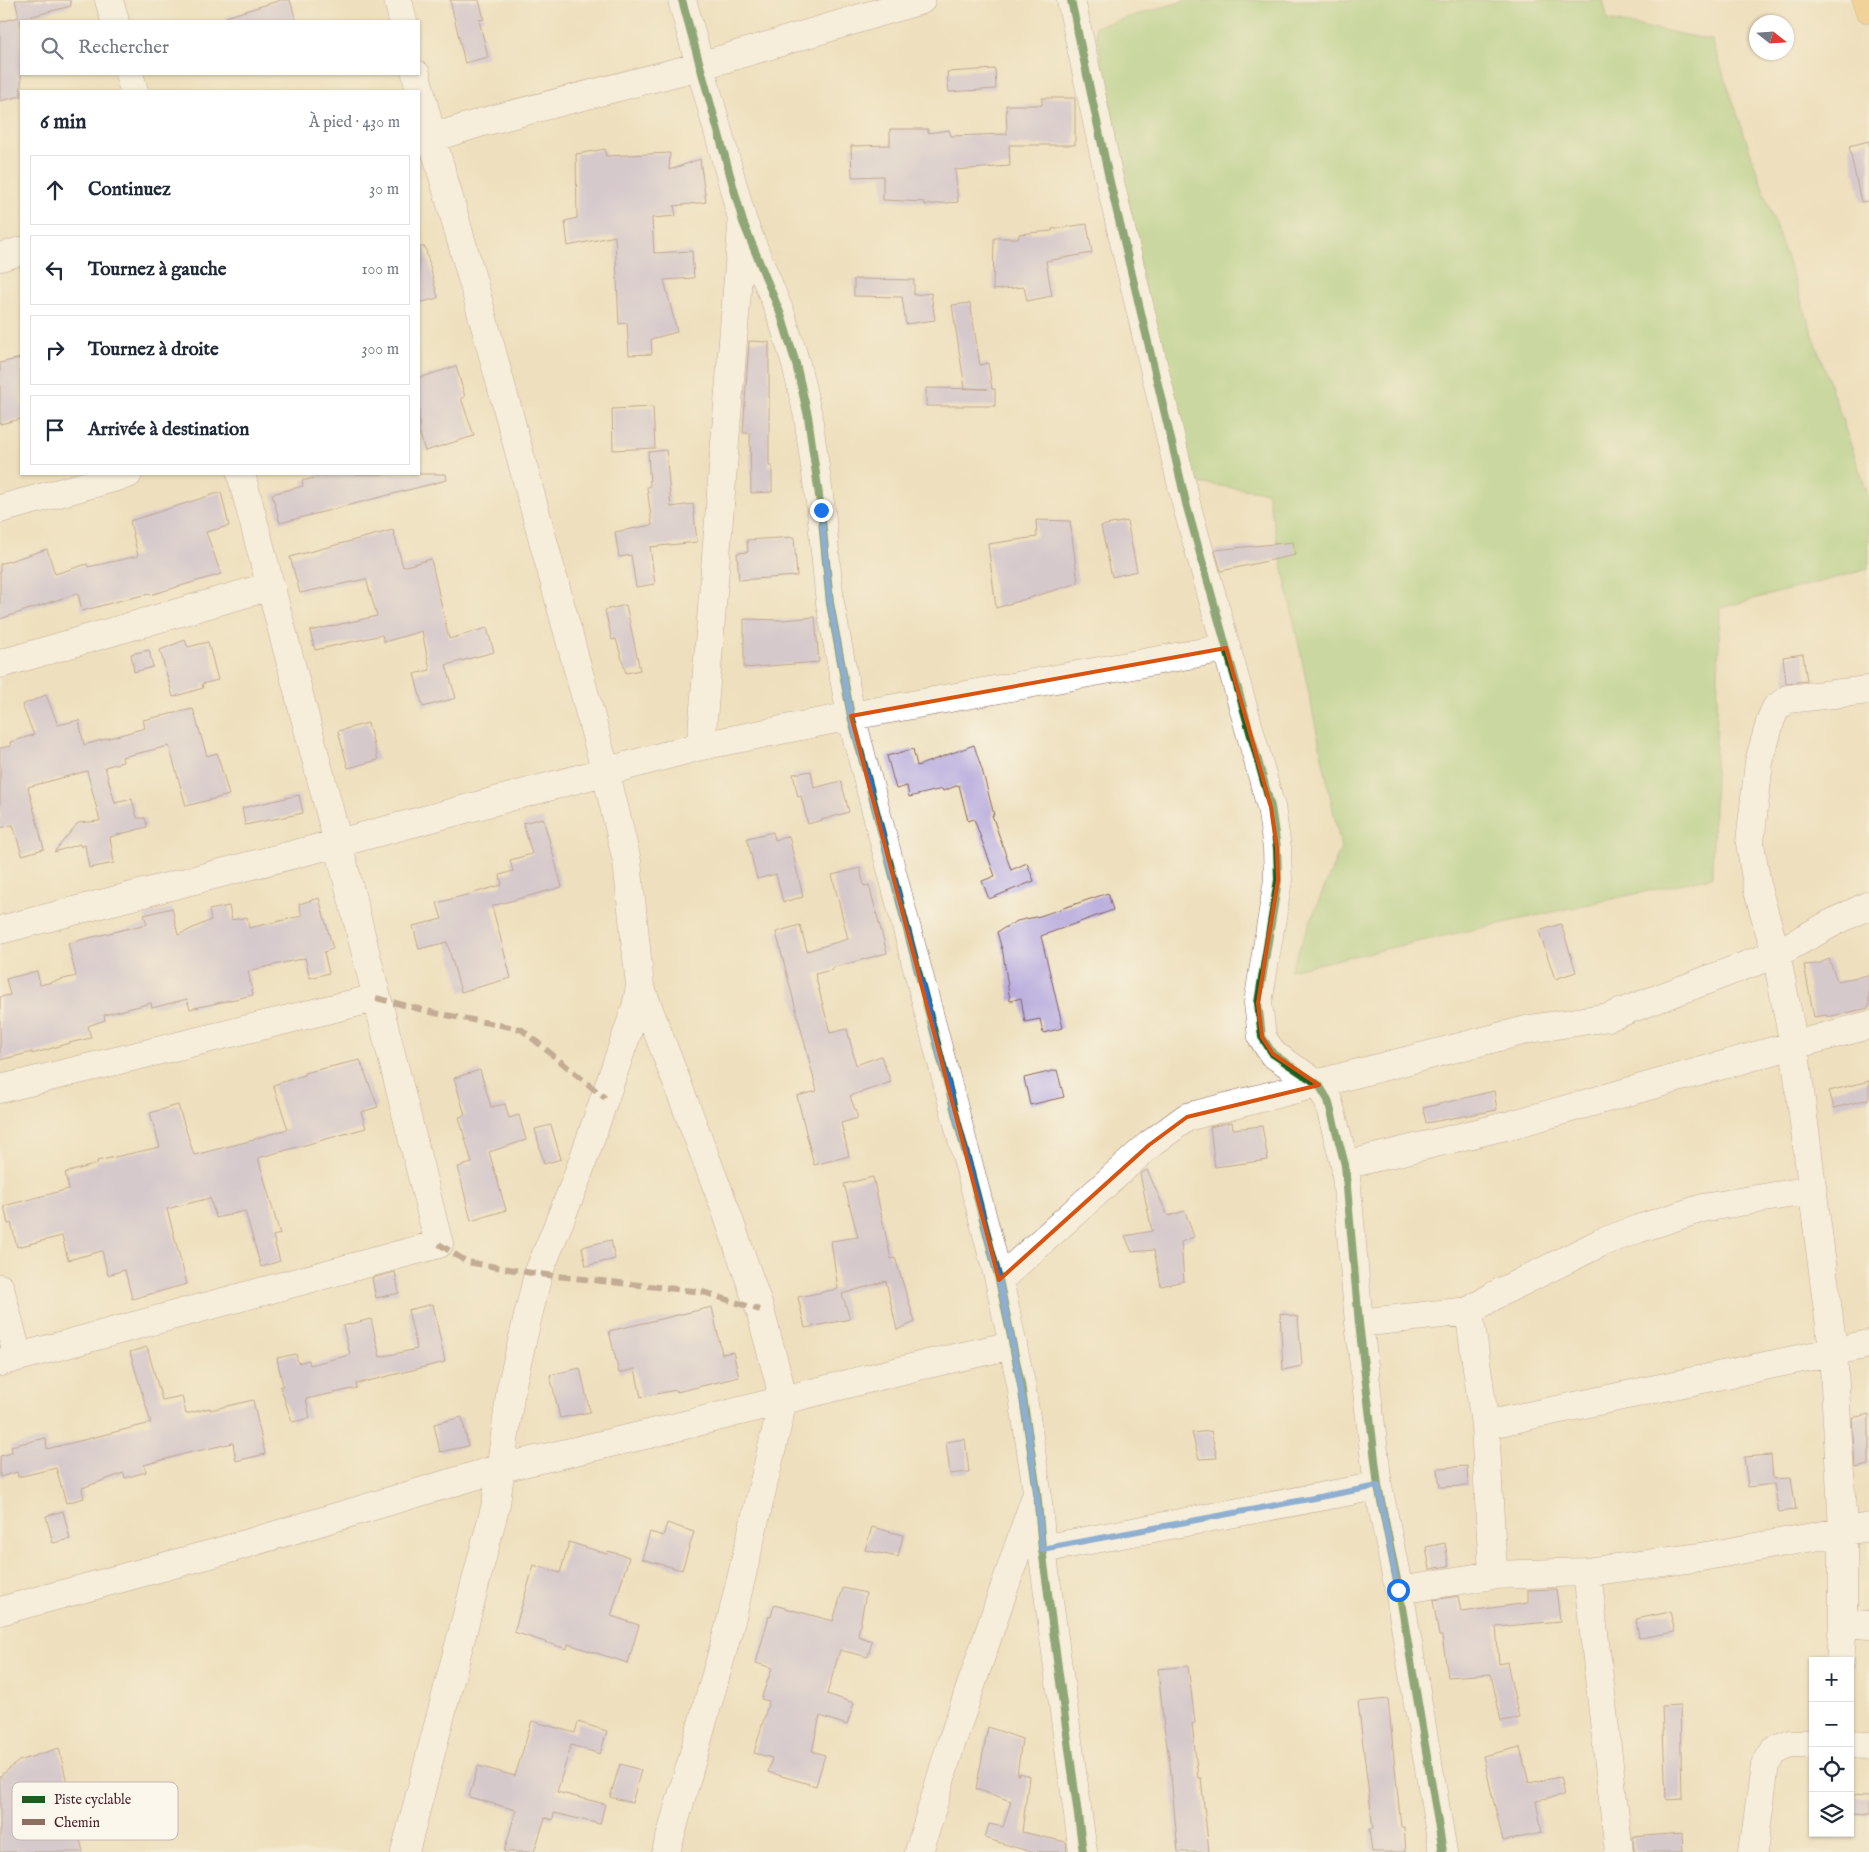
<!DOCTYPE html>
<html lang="fr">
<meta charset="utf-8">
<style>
body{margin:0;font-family:"IM FELL English",serif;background:#f6f6f7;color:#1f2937}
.controls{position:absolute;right:15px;bottom:15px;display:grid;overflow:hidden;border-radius:0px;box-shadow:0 1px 4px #0004}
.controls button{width:45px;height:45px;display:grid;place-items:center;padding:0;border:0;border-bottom:1px solid #e0e1e3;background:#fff;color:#1f2937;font:25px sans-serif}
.compass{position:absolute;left:1749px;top:15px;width:45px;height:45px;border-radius:50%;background:#fff;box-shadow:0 1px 4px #0004;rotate:107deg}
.stop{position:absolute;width:15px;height:15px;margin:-11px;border:4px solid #1a73e8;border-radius:50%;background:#fff}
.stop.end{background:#1a73e8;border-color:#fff;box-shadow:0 1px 5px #0008}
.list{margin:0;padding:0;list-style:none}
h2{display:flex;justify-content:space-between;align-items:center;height:65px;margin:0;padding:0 20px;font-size:21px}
h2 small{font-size:16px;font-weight:400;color:#747a83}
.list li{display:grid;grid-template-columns:32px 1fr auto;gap:15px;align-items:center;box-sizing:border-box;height:70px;margin:0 10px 10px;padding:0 10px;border:1px solid #e0e1e3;border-radius:0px}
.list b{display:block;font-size:19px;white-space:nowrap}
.list em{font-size:16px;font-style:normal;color:#747a83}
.icon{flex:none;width:28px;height:28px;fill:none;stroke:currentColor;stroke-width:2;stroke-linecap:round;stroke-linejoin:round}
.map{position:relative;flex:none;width:1869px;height:1852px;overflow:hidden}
.search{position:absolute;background:#fff;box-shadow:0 1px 4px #0004;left:20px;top:20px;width:400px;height:55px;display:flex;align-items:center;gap:12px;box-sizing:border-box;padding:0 18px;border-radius:0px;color:#747a83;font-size:19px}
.panel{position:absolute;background:#fff;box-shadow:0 1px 4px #0004;left:20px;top:90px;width:400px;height:385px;border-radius:0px}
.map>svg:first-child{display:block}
.green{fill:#9ecd7b;stroke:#747653}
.building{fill:#b9adde}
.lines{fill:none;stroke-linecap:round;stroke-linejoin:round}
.minor-casing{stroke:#83635e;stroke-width:29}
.highway-casing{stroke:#83635e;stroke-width:29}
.minor{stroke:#fff;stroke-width:28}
.highway{stroke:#f3c26a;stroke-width:28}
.quiet{stroke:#8d6e63;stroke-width:6;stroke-dasharray:12 6;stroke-linecap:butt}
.cycleway-casing{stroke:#fbf7ec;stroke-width:11}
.cycleway{stroke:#1b5e20;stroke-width:8}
.route{stroke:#1a73e8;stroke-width:6}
.marked{fill:none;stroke:#d8530f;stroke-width:4;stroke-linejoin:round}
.key{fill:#fbf7ec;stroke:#c6b6b2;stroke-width:1}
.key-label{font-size:14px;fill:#4a1f2b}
</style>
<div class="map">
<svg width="1869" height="1852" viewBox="0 0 1869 1852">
<rect width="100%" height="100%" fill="#fbf7ec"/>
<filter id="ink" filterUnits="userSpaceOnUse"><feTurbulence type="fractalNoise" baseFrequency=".02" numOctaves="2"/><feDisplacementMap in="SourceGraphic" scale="10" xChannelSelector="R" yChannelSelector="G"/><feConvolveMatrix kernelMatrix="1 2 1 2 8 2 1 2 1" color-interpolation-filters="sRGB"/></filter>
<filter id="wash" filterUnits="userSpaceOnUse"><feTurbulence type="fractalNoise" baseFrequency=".0096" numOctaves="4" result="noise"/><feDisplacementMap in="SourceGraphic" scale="20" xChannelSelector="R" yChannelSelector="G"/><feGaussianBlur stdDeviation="1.12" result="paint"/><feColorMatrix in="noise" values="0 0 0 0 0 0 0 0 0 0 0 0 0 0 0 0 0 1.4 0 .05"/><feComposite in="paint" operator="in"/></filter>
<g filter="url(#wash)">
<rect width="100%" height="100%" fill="#eee0be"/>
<path class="green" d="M 1187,0 L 1603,0 L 1608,20 L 1712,40 L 1869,498 L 1869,569 L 1720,608 L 1712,877 L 1290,970 L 1341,848 L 1267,492 L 1181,481 L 1095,27 Z"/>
<g id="blocks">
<path class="building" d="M 15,0 L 70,0 L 71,6 L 21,19 L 21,96 L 0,101 L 0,22 L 19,17 Z
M 281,0 L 290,0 L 296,21 L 227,21 L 226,17 Z
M 450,0 L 479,0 L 484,19 L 479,20 L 488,57 L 465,63 Z
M 995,69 L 996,89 L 949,92 L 947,72 Z
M 1042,98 L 1075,98 L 1075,145 L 1009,145 L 1010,166 L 955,170 L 958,202 L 925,205 L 924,202 L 883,200 L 883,176 L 852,177 L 851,146 L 890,145 L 890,129 L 928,129 L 928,133 L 949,130 L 951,136 L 1007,134 L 1006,105 L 1042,105 Z
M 1869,141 L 1869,201 L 1861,202 L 1849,146 Z
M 605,149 L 606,156 L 670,153 L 669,170 L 700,159 L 706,202 L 674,206 L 676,216 L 652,218 L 654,253 L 692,251 L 694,278 L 664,280 L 677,332 L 651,339 L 652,354 L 629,355 L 627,323 L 619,324 L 615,236 L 568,246 L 565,221 L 577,218 L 576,154 Z
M 1087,224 L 1092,253 L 1046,261 L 1052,296 L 1027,301 L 1024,287 L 993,290 L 994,238 L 1019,238 L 1019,234 L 1052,231 L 1052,229 Z
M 419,247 L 425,247 L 438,298 L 419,303 Z
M 854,279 L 914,280 L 914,295 L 931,293 L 935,320 L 906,324 L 902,297 L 854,296 Z
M 970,303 L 980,365 L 988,363 L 992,389 L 995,389 L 995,406 L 926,406 L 926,388 L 988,389 L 965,388 L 952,305 Z
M 749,341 L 769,342 L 769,466 L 772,466 L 772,492 L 751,493 L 750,433 L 743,433 Z
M 21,358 L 21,419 L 0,424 L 0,363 Z
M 456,366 L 465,397 L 461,398 L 474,436 L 425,451 L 419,431 L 419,378 Z
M 653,407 L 655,448 L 613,450 L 612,409 Z
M 666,450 L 671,507 L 693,504 L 697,542 L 650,547 L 655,584 L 636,587 L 631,555 L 619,557 L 615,532 L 652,525 L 647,487 L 650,486 L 648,452 Z
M 330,474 L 446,474 L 447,480 L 280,523 L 272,494 L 303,486 L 302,481 Z
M 221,492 L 229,526 L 206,532 L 221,574 L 150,595 L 149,594 L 122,600 L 82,611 L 78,593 L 0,619 L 0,564 L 47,549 L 55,574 L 87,564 L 88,567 L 138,556 L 130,521 Z
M 1036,520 L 1070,521 L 1078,583 L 996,608 L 988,544 L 1037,537 Z
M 1127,521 L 1137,571 L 1112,577 L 1101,526 Z
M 393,530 L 403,567 L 431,559 L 449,639 L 487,628 L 494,652 L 446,665 L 456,698 L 423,707 L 414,674 L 430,670 L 422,631 L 384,642 L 382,635 L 315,650 L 310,631 L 377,616 L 366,579 L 300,593 L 290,557 Z
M 794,537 L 797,576 L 739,580 L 737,553 L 748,552 L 747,540 Z
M 1293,542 L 1295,555 L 1221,571 L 1215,550 Z
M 626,605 L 640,670 L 626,673 L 616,639 L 612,640 L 605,610 Z
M 815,617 L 819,662 L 744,668 L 744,619 L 784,620 Z
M 185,640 L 188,647 L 208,642 L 218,680 L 202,684 L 203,688 L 173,697 L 160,650 Z
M 149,650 L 153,667 L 134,672 L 131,654 Z
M 1803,654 L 1807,681 L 1786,683 L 1783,657 Z
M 46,695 L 58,725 L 79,720 L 84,745 L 145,728 L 143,720 L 193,709 L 207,756 L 217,753 L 229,795 L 186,806 L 169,746 L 122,757 L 123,762 L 105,767 L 115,803 L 132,799 L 137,818 L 145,818 L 147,827 L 110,837 L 114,863 L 89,868 L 85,845 L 81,847 L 80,844 L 54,852 L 78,823 L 100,821 L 87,771 L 28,787 L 44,849 L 22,855 L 13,825 L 0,828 L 0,748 L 11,746 L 10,742 L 34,735 L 22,705 Z
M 368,723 L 378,760 L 348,768 L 338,731 Z
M 974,745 L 983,773 L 994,815 L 992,815 L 1011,870 L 1027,863 L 1034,881 L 989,899 L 982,881 L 995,876 L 974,819 L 968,821 L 959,785 L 943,791 L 942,789 L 909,797 L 907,786 L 896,789 L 887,756 L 913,749 L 917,766 Z
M 811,771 L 814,788 L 841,781 L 849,812 L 808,824 L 801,796 L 798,797 L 793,774 Z
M 299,795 L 303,813 L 245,825 L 242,808 Z
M 543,818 L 562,887 L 492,906 L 511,978 L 461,992 L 447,942 L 419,949 L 413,926 L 442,919 L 437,903 L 502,885 L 500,875 L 513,871 L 510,860 L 532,854 L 523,823 Z
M 773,832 L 775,840 L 789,836 L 803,897 L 783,902 L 776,874 L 757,879 L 747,838 Z
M 860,868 L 864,886 L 869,885 L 887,953 L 832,968 L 832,970 L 815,974 L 830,1033 L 847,1029 L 856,1065 L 881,1056 L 891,1082 L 850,1096 L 858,1118 L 841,1123 L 849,1156 L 814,1165 L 797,1096 L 817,1091 L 776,932 L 800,925 L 807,951 L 848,939 L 832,875 Z
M 1108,893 L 1113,910 L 1041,936 L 1063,1028 L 1043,1033 L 1040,1019 L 1025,1022 L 1021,998 L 1010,1001 L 1003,953 L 997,932 L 1017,921 L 1040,916 Z
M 319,898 L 333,949 L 324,952 L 329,973 L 310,978 L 305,958 L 248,971 L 253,995 L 190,1009 L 187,999 L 152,1008 L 151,1003 L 104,1015 L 105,1020 L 88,1026 L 91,1038 L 73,1042 L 32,1054 L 32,1052 L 0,1060 L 0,997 L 10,995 L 6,979 L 37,971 L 40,985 L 76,976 L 68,943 L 147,924 L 144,915 L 172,908 L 178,935 L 211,920 L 209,910 L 229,906 L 232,920 L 247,917 L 249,928 L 302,916 L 299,904 Z
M 1561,924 L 1576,972 L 1555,979 L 1539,931 Z
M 1829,959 L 1837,981 L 1869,975 L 1869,1008 L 1827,1017 L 1827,1015 L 1814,1017 L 1804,965 L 1818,964 Z
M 360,1060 L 378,1107 L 361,1112 L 366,1128 L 258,1158 L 280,1234 L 273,1236 L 280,1261 L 261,1267 L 245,1211 L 216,1218 L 210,1198 L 167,1209 L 187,1284 L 132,1299 L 125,1270 L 108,1275 L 102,1251 L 68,1260 L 62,1236 L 17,1247 L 11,1223 L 8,1224 L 4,1206 L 69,1189 L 65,1173 L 97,1164 L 97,1161 L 160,1147 L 150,1113 L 178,1105 L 194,1155 L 254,1140 L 254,1139 L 288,1129 L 273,1085 L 305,1075 L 304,1073 Z
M 480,1070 L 491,1107 L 505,1104 L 509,1118 L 519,1115 L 526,1140 L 489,1152 L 506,1210 L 471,1221 L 458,1167 L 472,1163 L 459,1117 L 465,1115 L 454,1078 Z
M 1057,1070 L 1064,1097 L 1030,1105 L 1024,1078 Z
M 1869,1081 L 1869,1099 L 1834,1108 L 1829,1091 Z
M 1494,1091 L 1497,1110 L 1426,1123 L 1423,1108 Z
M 1232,1122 L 1233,1129 L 1262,1126 L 1268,1160 L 1215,1167 L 1210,1127 Z
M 551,1125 L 561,1159 L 544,1164 L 535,1129 Z
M 1147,1170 L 1168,1216 L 1185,1211 L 1194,1237 L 1181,1242 L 1184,1281 L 1161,1286 L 1154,1250 L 1132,1252 L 1125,1236 L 1152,1231 L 1140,1174 Z
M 873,1177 L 891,1259 L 895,1258 L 915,1322 L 897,1330 L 886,1281 L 842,1294 L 850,1319 L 805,1328 L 798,1297 L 838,1289 L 831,1241 L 858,1237 L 844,1184 Z
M 611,1240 L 615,1259 L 586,1266 L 582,1247 Z
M 395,1272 L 399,1293 L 376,1298 L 372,1278 Z
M 433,1304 L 445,1362 L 356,1384 L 357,1388 L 306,1399 L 310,1418 L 292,1422 L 280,1386 L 283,1386 L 277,1358 L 296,1354 L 298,1363 L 309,1360 L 310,1365 L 350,1355 L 343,1326 L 371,1319 L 380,1357 L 417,1349 L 408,1310 Z
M 712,1307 L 722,1354 L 733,1352 L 739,1377 L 677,1392 L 676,1390 L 641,1397 L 635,1369 L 619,1373 L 609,1331 Z
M 1280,1313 L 1298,1317 L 1302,1366 L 1283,1370 Z
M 147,1347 L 162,1400 L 182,1396 L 186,1414 L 210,1408 L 210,1410 L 253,1400 L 265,1454 L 236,1461 L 233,1443 L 184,1454 L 144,1465 L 146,1472 L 125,1478 L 124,1473 L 82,1488 L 84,1498 L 66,1503 L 56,1468 L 18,1477 L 17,1472 L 0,1477 L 0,1456 L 12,1453 L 11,1446 L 46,1438 L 47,1449 L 151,1423 L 130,1352 Z
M 580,1368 L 590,1412 L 560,1418 L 550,1375 Z
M 1869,1414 L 1869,1465 L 1855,1468 L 1852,1418 Z
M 462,1417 L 468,1446 L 440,1452 L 434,1424 Z
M 1211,1431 L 1217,1458 L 1199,1459 L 1192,1433 Z
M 965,1439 L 969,1472 L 950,1474 L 946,1442 Z
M 1771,1455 L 1773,1479 L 1791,1478 L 1796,1510 L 1779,1512 L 1774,1484 L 1748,1487 L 1744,1457 Z
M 1467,1466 L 1468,1486 L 1440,1487 L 1438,1468 Z
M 63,1511 L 70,1539 L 53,1543 L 46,1516 Z
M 667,1523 L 694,1532 L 682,1570 L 642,1559 L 650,1532 L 663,1536 Z
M 872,1527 L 903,1535 L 898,1557 L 865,1550 Z
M 569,1542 L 607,1554 L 608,1551 L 629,1557 L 611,1616 L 639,1625 L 628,1663 L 568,1644 L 567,1649 L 514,1632 L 534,1565 L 560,1573 Z
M 1445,1543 L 1449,1566 L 1430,1569 L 1426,1547 Z
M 843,1588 L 866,1593 L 858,1636 L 872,1641 L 868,1657 L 840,1650 L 827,1694 L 854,1703 L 847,1725 L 820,1716 L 812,1751 L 825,1755 L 816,1786 L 768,1772 L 772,1758 L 754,1753 L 769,1701 L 761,1699 L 772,1668 L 756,1663 L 769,1616 L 771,1617 L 774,1605 L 833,1621 Z
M 1556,1589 L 1560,1621 L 1496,1627 L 1499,1664 L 1507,1662 L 1519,1718 L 1501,1721 L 1491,1674 L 1448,1677 L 1442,1636 L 1439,1636 L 1433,1600 L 1458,1596 L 1461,1612 L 1528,1603 L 1528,1590 Z
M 1670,1612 L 1675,1632 L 1639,1638 L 1636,1619 Z
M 1188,1666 L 1195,1723 L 1192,1724 L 1198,1778 L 1201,1778 L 1209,1852 L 1178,1852 L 1170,1764 L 1164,1727 L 1158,1669 Z
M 1388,1699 L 1401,1827 L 1404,1827 L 1406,1852 L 1372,1852 L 1369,1829 L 1373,1829 L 1358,1702 Z
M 1680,1705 L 1682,1799 L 1666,1800 L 1662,1706 Z
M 532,1721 L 575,1733 L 578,1722 L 607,1731 L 600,1754 L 571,1745 L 557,1792 L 605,1804 L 600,1824 L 554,1813 L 553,1820 L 545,1818 L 534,1852 L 504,1852 L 516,1810 L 469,1797 L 478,1766 L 515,1776 Z
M 988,1727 L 1022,1739 L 1017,1775 L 1019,1775 L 1019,1773 L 1029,1776 L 1022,1832 L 1066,1842 L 1067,1852 L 1031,1852 L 985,1838 L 989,1824 L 1003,1827 L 1011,1801 L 976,1789 Z
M 1520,1747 L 1529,1783 L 1560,1777 L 1564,1795 L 1536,1800 L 1542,1833 L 1503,1841 L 1483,1756 Z
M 59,1748 L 83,1852 L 0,1852 L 0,1776 L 19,1761 Z
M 620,1764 L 641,1770 L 632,1803 L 610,1797 Z
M 1850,1796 L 1869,1797 L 1869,1815 L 1850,1814 Z
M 1682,1833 L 1683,1852 L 1634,1852 L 1633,1837 Z"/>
</g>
</g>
<g filter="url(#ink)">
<use href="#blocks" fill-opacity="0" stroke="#83635e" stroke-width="1"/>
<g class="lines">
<g class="minor-casing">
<path id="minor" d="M 109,0 L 115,21
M 398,0 L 403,21
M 682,0 L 743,222 L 781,315 L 796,364 L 808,416 L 821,510 L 830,603 L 851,716 L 999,1280 L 1021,1384 L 1037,1491 L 1042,1549 L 1083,1852
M 1071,0 L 1109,178 L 1187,507 L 1271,807 L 1277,848 L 1278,880 L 1258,1003 L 1262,1037 L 1273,1054 L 1319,1085 L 1328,1100 L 1345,1165 L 1359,1323 L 1378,1486 L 1399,1590 L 1443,1852
M 129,74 L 134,91
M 419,142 L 483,122 L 700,66 L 921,0
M 0,257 L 21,251
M 0,509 L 128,474
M 0,664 L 271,586
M 701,746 L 742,227
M 0,930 L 338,843 L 701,746 L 851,716 L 1226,648
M 640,986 L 726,1211 L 760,1310 L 779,1381 L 782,1401 L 779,1418 L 731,1621 L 666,1852
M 0,1089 L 376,998
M 1345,1165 L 1514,1124 L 1794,1045 L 1869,1025
M 999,1280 L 1149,1145 L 1187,1117 L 1530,1029 L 1609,1017 L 1776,954 L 1832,923 L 1869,905
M 0,1288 L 18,1357
M 1469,1311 L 1485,1425 L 1493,1575
M 1359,1323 L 1469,1311 L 1497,1294 L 1600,1243 L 1638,1229 L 1703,1208 L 1812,1190
M 0,1362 L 439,1244 L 338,843 L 241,474
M 1485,1425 L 1869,1344
M 1042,1549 L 1378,1486
M 1587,1572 L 1619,1852
M 1399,1590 L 1493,1575 L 1587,1572 L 1701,1557 L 1869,1527
M 0,1611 L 222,1551 L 501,1468 L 649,1434 L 923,1365 L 1013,1345
M 1843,1623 L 1869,1625
M 1840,1661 L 1843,1623 L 1843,1530 L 1833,1350 L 1794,1045 L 1776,954 L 1758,891 L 1750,843 L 1759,762 L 1771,719 L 1776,708 L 1788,699 L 1869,690
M 1850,1744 L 1869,1745
M 405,1852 L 496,1504 L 511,1388 L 538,1274 L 575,1183 L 629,1028 L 636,1007 L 640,986 L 627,861 L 606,773 L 475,289 L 432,138 L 416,74
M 919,1852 L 951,1744 L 1034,1501
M 1753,1852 L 1765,1765 L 1774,1751 L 1790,1744 L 1813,1744"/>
</g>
<g class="highway-casing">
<path id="highway" d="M 1866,0 L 1869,9"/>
</g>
<use href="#minor" class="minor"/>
<use href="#highway" class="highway"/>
<path class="quiet" d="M 376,998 L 435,1013 L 521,1029 L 605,1098
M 439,1244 L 467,1262 L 538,1274 L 703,1292 L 760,1310"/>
<g class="cycleway-casing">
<path id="cycleway" d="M 682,0 L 743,222 L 781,315 L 796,364 L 808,416 L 821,510 L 830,603 L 851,716 L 999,1280 L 1021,1384 L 1037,1491 L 1042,1549 L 1083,1852
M 1071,0 L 1109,178 L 1187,507 L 1271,807 L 1277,848 L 1278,880 L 1258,1003 L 1262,1037 L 1273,1054 L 1319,1085 L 1328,1100 L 1345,1165 L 1359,1323 L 1378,1486 L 1399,1590 L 1443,1852"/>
</g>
<use href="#cycleway" class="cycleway"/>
</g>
</g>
<g class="lines" filter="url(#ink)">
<path class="route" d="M 821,510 L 830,603 L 851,716 L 999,1280 C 1019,1369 1035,1458 1042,1549 L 1378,1486 L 1398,1590"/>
</g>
<path d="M0 0H1869V1852H0ZM 1226,648 L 1271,807 L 1277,848 L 1278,880 L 1258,1003 L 1262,1037 L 1273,1054 L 1319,1085 L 1187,1117 L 1149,1145 L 999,1280 L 851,716 Z" fill="#eee0be" fill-opacity=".55" fill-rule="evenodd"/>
<path class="marked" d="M 1226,648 L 1271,807 L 1277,848 L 1278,880 L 1258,1003 L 1262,1037 L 1273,1054 L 1319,1085 L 1187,1117 L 1149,1145 L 999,1280 L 851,716 Z"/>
<rect x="12" y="1782" width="166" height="58" rx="8" class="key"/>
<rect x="22" y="1796" width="23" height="7" fill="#1b5e20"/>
<rect x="22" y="1819" width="23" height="6" fill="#8d6e63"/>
<g class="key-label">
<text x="54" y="1804">Piste cyclable</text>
<text x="54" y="1827">Chemin</text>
</g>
</svg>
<div class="controls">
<button>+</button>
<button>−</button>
<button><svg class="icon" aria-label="locate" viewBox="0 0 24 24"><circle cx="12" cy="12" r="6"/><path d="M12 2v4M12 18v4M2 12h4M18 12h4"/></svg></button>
<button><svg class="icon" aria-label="layers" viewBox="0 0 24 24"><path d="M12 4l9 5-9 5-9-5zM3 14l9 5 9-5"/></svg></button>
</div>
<svg class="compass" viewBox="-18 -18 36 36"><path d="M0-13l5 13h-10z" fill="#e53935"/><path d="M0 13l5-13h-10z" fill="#747a83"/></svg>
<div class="stop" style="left:1398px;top:1590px"></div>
<div class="stop end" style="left:821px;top:510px"></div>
<div class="search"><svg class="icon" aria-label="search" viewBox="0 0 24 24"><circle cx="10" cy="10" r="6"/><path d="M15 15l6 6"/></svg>Rechercher</div>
<section class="panel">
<h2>6 min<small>À pied · 430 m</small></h2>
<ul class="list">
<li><svg class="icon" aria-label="ahead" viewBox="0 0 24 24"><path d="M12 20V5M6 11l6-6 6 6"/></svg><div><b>Continuez</b></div><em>30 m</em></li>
<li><svg class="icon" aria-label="left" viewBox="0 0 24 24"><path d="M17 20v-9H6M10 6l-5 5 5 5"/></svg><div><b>Tournez à gauche</b></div><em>100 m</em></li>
<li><svg class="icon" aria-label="right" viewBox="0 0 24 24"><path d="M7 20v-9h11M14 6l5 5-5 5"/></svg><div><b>Tournez à droite</b></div><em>300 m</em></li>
<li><svg class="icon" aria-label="arrive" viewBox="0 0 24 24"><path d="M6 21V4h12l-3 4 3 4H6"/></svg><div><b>Arrivée à destination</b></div></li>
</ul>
</section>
</div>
